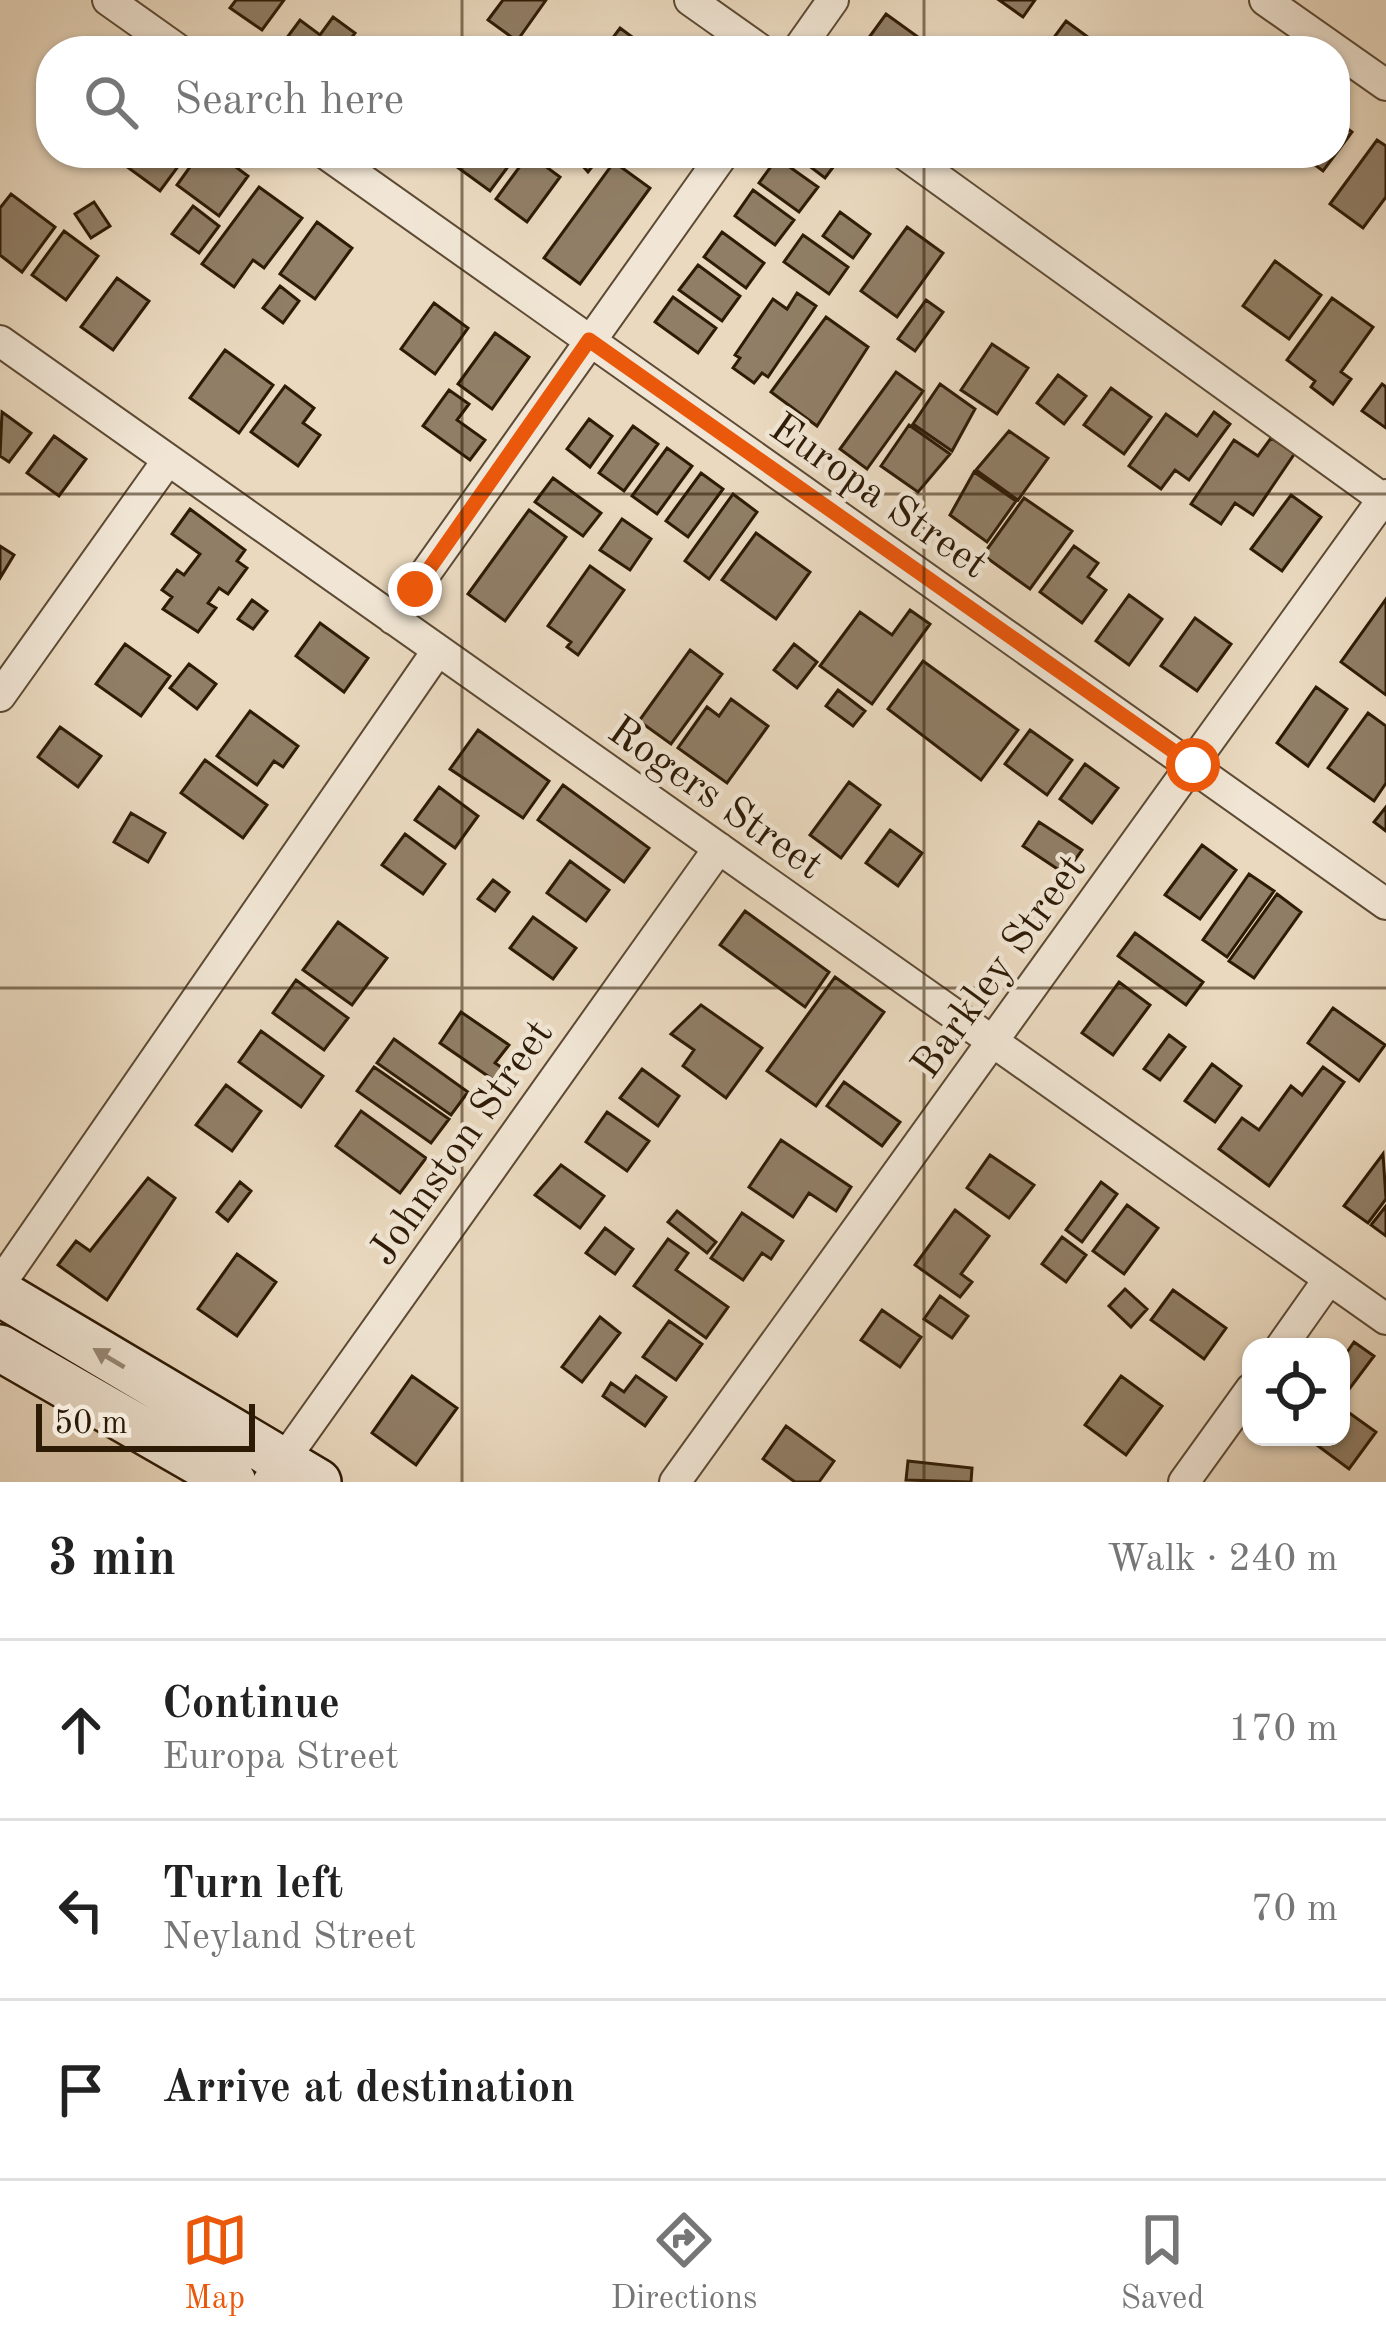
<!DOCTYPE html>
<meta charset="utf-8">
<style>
body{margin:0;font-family:"Old Standard TT",serif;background:#f2f2f2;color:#222}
.controls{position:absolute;right:36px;bottom:36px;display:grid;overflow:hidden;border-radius:24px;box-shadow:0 3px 9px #0004}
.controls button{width:108px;height:108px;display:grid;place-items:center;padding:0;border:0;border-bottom:3px solid #e0e0e0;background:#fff;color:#222;font:60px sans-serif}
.scale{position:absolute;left:36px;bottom:30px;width:219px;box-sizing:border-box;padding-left:12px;border:6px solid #2e1b06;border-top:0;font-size:33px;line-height:42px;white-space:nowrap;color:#2e1b06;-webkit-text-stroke:9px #f1e6d5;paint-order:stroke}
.stop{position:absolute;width:36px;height:36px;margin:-27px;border:9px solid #ea580c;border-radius:50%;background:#fff}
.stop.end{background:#ea580c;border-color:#fff;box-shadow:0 3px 12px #0008}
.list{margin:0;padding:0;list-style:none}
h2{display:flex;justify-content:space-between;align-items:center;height:156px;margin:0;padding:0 48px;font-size:51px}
h2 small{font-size:39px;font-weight:400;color:#767676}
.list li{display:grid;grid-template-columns:78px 1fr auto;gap:36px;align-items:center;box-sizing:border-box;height:180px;padding:0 48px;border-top:3px solid #e0e0e0}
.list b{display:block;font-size:45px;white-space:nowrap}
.list p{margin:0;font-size:39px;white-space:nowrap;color:#767676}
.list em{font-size:39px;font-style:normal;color:#767676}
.icon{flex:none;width:66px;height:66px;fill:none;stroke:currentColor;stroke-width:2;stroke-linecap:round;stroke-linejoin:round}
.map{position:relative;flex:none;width:1386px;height:1482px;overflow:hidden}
.search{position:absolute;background:#fff;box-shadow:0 3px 9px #0004;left:36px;right:36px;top:36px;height:132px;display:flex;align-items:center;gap:30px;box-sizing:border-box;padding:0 42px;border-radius:48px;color:#767676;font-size:45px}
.sheet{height:696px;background:#fff}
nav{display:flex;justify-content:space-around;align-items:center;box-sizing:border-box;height:168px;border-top:3px solid #e0e0e0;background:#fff;font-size:33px;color:#767676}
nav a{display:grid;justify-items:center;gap:6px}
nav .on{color:#ea580c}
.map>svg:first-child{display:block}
.building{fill:#907e66;stroke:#2e1b06;stroke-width:3}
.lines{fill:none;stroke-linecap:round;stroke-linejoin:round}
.minor-casing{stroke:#5d4a34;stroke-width:34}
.secondary-casing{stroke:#2e1b06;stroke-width:50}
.minor{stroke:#f1e6d5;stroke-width:30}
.secondary{stroke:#f1e6d5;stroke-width:45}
.oneway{fill:#998b78}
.route{stroke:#ea580c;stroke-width:15}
.grid{fill:none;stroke:#2e1b06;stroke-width:3;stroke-opacity:0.55}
.labels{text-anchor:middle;stroke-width:9;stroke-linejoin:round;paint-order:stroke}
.street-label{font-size:42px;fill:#2e1b06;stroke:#f1e6d5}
</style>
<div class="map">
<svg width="1386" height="1482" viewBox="0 0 1386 1482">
<rect width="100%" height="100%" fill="#ead9bf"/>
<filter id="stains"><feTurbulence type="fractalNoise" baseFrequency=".00167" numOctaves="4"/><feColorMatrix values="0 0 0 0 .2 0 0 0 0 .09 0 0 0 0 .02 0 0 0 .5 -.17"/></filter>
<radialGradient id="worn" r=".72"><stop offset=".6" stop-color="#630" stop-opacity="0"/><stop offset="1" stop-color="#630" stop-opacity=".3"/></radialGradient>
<path class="building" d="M 236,0 L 284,0 L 262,30 L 230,8 Z
M 503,0 L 546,0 L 517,41 L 488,20 Z
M 999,0 L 1035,0 L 1023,17 Z
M 886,14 L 918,37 L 908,51 L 876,51 L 865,43 Z
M 333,17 L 355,33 L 342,51 L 277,51 L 300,20 L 320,35 Z
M 1066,21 L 1096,43 L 1090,51 L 1044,51 Z
M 620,28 L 651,51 L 603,51 Z
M 1335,119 L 1352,132 L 1323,171 L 1299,153 L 1335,153 Z
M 1377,140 L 1386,146 L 1386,197 L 1363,228 L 1330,204 Z
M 119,153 L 188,153 L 160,191 L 115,158 Z
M 200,153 L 217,153 L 248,176 L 219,216 L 177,185 Z
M 450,153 L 518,153 L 490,191 L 446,159 Z
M 571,153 L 603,153 L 588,172 Z
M 792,153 L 833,153 L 840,158 L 825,178 Z
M 529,154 L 560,177 L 527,222 L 496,199 Z
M 777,158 L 818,187 L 799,212 L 759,183 Z
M 614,162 L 650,188 L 580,284 L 544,258 Z
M 259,187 L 302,218 L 264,268 L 253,260 L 234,287 L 202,264 Z
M 753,190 L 794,220 L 775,245 L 735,216 Z
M 11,194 L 55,227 L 22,272 L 0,255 L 0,208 Z
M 94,202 L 110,226 L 91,238 L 75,214 Z
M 193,206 L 219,226 L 199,253 L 172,234 Z
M 840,212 L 870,234 L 853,258 L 823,236 Z
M 317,222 L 352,248 L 315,299 L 280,274 Z
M 907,227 L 943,253 L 897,317 L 861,291 Z
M 64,231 L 98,256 L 66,300 L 32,275 Z
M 722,232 L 764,263 L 746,288 L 704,257 Z
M 803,235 L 848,267 L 829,294 L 784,262 Z
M 1275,261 L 1321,295 L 1289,339 L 1243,306 Z
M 698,265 L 740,296 L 722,321 L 679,290 Z
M 117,278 L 149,301 L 113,350 L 81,327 Z
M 280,286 L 299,301 L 283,323 L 263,308 Z
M 797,293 L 816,306 L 768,377 L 762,373 L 754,383 L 733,368 L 740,358 L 735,355 L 773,299 L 787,309 Z
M 673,297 L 716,328 L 698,353 L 655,322 Z
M 1332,298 L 1373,327 L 1341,372 L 1351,379 L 1333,404 L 1311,387 L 1315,381 L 1287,360 Z
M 926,300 L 943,312 L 915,351 L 898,339 Z
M 434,303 L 468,328 L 435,374 L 401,349 Z
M 826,317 L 868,347 L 817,426 L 771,392 Z
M 495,333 L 529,357 L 492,409 L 458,384 Z
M 992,344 L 1028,368 L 997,414 L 961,390 Z
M 225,350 L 273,385 L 239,433 L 190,398 Z
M 896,372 L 923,391 L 867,469 L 840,449 Z
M 1058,375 L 1086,396 L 1064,424 L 1037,403 Z
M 940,384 L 975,409 L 952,451 L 913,424 Z
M 1382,384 L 1386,387 L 1386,428 L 1362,411 Z
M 285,386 L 314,408 L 303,423 L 320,435 L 298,466 L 251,432 Z
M 1111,388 L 1151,417 L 1124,454 L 1084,425 Z
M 449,390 L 469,404 L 457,420 L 485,440 L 470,460 L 423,426 Z
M 2,412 L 31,433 L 9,462 L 0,456 Z
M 1214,412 L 1230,424 L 1189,480 L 1175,470 L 1161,489 L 1129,466 L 1166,414 L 1197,436 Z
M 589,419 L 612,436 L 590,467 L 567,449 Z
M 909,425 L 950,454 L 918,492 L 881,466 Z
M 633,426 L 658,444 L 624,491 L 599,473 Z
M 1009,431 L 1048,458 L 1018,500 L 976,470 Z
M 54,436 L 86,459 L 59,496 L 27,473 Z
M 1271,438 L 1295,453 L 1253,515 L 1235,503 L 1221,524 L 1191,504 L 1234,440 L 1258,456 Z
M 667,448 L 692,466 L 657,514 L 632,496 Z
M 974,472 L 1016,501 L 987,542 L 950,515 Z
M 701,473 L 723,489 L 688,537 L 666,521 Z
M 553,478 L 601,513 L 583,536 L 535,502 Z
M 733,494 L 757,512 L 709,579 L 685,561 Z
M 1291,495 L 1321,517 L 1282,571 L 1251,549 Z
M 1024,498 L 1072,531 L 1030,589 L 983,555 Z
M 190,509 L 245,550 L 237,561 L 247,568 L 228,594 L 219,588 L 208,603 L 216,608 L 198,632 L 163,609 L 172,597 L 162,590 L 177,570 L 184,575 L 200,554 L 172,534 Z
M 529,510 L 566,537 L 505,621 L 468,594 Z
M 622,519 L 651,539 L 630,570 L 600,550 Z
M 756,533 L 810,572 L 776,619 L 722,580 Z
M 0,546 L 14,555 L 0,578 Z
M 1074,546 L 1098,563 L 1088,577 L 1106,590 L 1082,623 L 1040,592 Z
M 590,566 L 624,590 L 578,655 L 567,647 L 571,642 L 548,626 Z
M 1129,595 L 1162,619 L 1129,665 L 1096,641 Z
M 1386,599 L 1386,695 L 1341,662 Z
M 252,600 L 267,611 L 253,629 L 238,619 Z
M 910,610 L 930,624 L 872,704 L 820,666 L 860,612 L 892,635 Z
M 1195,618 L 1231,644 L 1197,691 L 1161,666 Z
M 320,623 L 368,658 L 344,692 L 296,656 Z
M 125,644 L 170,676 L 141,716 L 96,684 Z
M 794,644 L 817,662 L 797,688 L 774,670 Z
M 690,650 L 722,674 L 671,744 L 639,721 Z
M 923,661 L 1018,730 L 981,780 L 888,709 Z
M 189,664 L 216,684 L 197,709 L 170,688 Z
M 1316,687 L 1347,709 L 1308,766 L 1277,743 Z
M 838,690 L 865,711 L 853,726 L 826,706 Z
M 731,699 L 768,726 L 727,783 L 678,748 L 707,707 L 719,716 Z
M 250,711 L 298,746 L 283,767 L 274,761 L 257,785 L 217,756 Z
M 1368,713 L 1386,726 L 1386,783 L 1374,801 L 1328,768 Z
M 60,727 L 101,756 L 78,787 L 38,757 Z
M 478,730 L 549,781 L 523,818 L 450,769 Z
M 1030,730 L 1072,760 L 1047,795 L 1005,764 Z
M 205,760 L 267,805 L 243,838 L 181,793 Z
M 1085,764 L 1118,788 L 1092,823 L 1060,799 Z
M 849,782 L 880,805 L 841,858 L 810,835 Z
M 563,785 L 649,848 L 624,882 L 538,820 Z
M 439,787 L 478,816 L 455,848 L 415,820 Z
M 1386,807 L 1386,831 L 1374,822 Z
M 131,813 L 165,833 L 148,862 L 114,842 Z
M 1039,822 L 1082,850 L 1065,874 L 1023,846 Z
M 890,830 L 922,853 L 898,886 L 866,863 Z
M 405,834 L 445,864 L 423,894 L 382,865 Z
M 1202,845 L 1236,870 L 1200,919 L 1165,895 Z
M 570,861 L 609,890 L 586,921 L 547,893 Z
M 1249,874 L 1274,891 L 1227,957 L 1203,940 Z
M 493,880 L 509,892 L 495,911 L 478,899 Z
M 1277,894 L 1301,912 L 1254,978 L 1229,961 Z
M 745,911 L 829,972 L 805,1007 L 720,945 Z
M 533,917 L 576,948 L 553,979 L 510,948 Z
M 338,922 L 387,958 L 352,1005 L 303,970 Z
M 1135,933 L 1203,982 L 1186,1005 L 1118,956 Z
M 835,977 L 884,1012 L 816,1106 L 767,1071 Z
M 296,980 L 348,1018 L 324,1050 L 273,1013 Z
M 1119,982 L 1150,1005 L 1113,1055 L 1082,1033 Z
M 701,1005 L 762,1048 L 726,1098 L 683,1066 L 694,1050 L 671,1034 Z
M 1333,1008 L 1385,1045 L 1359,1081 L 1308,1043 Z
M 461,1012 L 509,1045 L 495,1063 L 504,1069 L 495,1081 L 440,1043 Z
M 261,1031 L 323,1076 L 301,1107 L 239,1062 Z
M 1169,1035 L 1185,1047 L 1160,1080 L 1144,1069 Z
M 394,1039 L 468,1092 L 451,1115 L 377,1063 Z
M 1212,1064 L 1241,1086 L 1215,1122 L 1185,1101 Z
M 374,1067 L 449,1119 L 431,1143 L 357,1091 Z
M 1323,1067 L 1344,1082 L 1269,1186 L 1219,1149 L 1242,1118 L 1259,1130 L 1291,1086 L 1302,1095 Z
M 642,1069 L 679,1096 L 658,1126 L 620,1098 Z
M 844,1082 L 900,1122 L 882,1146 L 827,1106 Z
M 226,1085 L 261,1111 L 232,1151 L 196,1125 Z
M 361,1111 L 426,1158 L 400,1193 L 336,1146 Z
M 607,1112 L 649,1141 L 627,1171 L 586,1142 Z
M 781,1140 L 851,1187 L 836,1211 L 809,1193 L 793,1217 L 749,1187 Z
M 1383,1154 L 1386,1199 L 1368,1223 L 1344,1206 Z
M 990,1155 L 1034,1185 L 1009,1218 L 967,1188 Z
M 561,1165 L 604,1196 L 580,1228 L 535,1195 Z
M 148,1178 L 175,1198 L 107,1300 L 58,1265 L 76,1241 L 90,1251 Z
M 240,1182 L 251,1191 L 228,1221 L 217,1212 Z
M 1101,1182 L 1117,1194 L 1082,1242 L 1066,1230 Z
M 1127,1205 L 1158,1228 L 1124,1274 L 1093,1251 Z
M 1386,1206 L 1386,1236 L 1371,1225 Z
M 955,1210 L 989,1236 L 961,1274 L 972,1282 L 960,1297 L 915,1265 Z
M 677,1211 L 716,1242 L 707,1253 L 668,1222 Z
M 742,1213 L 783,1241 L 771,1259 L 762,1253 L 743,1280 L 711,1258 Z
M 605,1228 L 633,1249 L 615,1274 L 586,1253 Z
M 1062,1237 L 1086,1255 L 1066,1282 L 1042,1264 Z
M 668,1239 L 688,1253 L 676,1270 L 728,1307 L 706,1338 L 634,1286 Z
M 237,1254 L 276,1282 L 237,1336 L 198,1309 Z
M 1125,1289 L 1147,1309 L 1131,1327 L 1109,1306 Z
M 1173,1290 L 1226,1328 L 1204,1359 L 1151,1320 Z
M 940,1296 L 968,1316 L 952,1338 L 924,1319 Z
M 882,1310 L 921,1337 L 900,1367 L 861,1340 Z
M 600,1317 L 620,1333 L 582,1382 L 562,1367 Z
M 669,1321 L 702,1344 L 676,1380 L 643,1357 Z
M 1354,1342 L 1374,1356 L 1347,1392 L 1341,1388 L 1341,1361 Z
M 412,1376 L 457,1408 L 416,1465 L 372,1433 Z
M 636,1376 L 666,1397 L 645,1426 L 603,1396 L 611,1383 L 624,1392 Z
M 1121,1376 L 1162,1406 L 1126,1455 L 1085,1425 Z
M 1341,1407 L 1376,1432 L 1349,1469 L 1306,1437 L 1341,1437 Z
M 786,1426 L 834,1461 L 819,1482 L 795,1482 L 763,1459 Z
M 908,1461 L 972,1468 L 971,1482 L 906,1480 Z"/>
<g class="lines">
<g class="minor-casing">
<path id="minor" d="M 108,0 L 180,51
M 690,0 L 762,51
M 1265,0 L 1386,85
M 797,51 L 833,0
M 325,153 L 1386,904
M 903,153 L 1386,501
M 0,341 L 1386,1319
M 393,619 L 724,153
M 0,696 L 168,460
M 0,1284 L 438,650
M 1281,1347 L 1329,1279
M 268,1482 L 719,848
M 675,1482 L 1386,495
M 1184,1482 L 1251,1389"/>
</g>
<g class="secondary-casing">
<path id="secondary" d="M 0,1293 L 318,1482
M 0,1348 L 233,1482"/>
</g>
<use href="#minor" class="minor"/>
<use href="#secondary" class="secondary"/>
</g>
<defs><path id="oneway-solid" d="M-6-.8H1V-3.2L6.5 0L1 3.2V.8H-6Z" transform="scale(3)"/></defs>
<use class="oneway" href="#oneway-solid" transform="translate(109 1358) rotate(-149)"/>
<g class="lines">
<path class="route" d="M 415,589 L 589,340 L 1193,765"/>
</g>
<path class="grid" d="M 462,0 L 462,51M 924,0 L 924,51M 462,153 L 462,1482M 924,153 L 924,1482M 0,494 L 1386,494M 0,988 L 1386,988"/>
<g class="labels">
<g class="street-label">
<text transform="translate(880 494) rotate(35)" y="15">Europa Street</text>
<text transform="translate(717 796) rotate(35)" y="15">Rogers Street</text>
<text transform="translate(997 965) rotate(-54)" y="15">Barkley Street</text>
<text transform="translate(459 1141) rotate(-55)" y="15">Johnston Street</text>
</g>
</g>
<rect width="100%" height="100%" filter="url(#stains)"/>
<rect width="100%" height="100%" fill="url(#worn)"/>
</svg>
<div class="controls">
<button><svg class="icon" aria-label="locate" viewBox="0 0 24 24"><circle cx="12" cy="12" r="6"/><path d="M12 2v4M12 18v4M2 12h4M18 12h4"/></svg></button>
</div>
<div class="scale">50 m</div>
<div class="stop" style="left:1193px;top:765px"></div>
<div class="stop end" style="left:415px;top:589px"></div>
<div class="search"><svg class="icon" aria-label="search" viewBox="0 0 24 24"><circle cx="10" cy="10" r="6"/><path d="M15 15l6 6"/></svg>Search here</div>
</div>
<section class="sheet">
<h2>3 min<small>Walk · 240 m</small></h2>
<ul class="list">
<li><svg class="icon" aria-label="ahead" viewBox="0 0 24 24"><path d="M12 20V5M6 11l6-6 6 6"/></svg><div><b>Continue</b><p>Europa Street</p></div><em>170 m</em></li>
<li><svg class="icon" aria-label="left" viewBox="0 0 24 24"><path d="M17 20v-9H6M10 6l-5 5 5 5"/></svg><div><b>Turn left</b><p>Neyland Street</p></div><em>70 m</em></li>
<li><svg class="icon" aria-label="arrive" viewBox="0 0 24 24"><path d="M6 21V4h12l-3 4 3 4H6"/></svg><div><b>Arrive at destination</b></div></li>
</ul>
</section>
<nav>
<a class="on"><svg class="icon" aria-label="map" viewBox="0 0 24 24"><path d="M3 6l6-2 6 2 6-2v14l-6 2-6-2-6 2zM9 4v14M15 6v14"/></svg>Map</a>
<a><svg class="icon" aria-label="directions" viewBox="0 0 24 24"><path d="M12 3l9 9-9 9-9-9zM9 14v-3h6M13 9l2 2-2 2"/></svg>Directions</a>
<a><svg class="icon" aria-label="saved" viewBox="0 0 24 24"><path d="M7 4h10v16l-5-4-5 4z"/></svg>Saved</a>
</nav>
